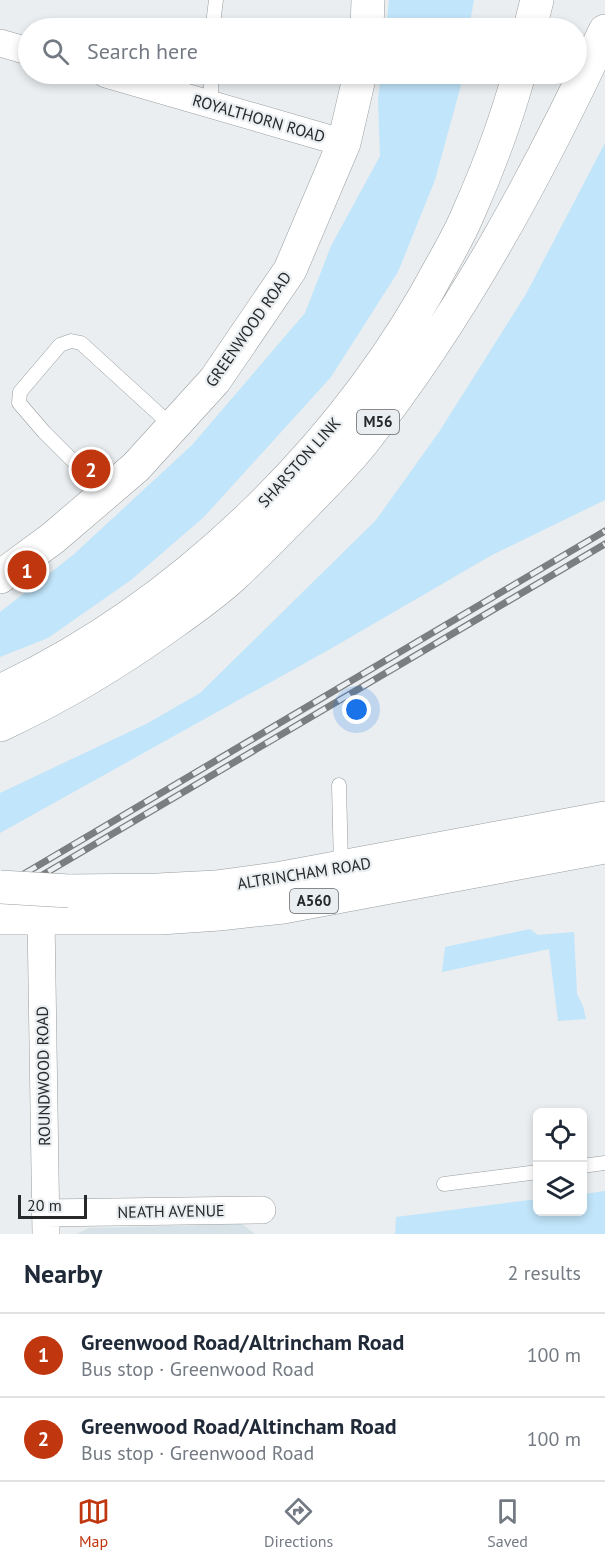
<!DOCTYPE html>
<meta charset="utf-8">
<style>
body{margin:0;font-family:"PT Sans",sans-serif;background:#f6f6f7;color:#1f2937}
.controls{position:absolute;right:18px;bottom:18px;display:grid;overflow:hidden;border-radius:9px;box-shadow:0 3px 9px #0003}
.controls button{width:54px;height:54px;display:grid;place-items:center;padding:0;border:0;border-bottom:2px solid #e0e1e3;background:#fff;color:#1f2937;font:30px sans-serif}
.scale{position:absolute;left:18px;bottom:15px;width:69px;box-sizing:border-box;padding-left:6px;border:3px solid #262829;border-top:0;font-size:16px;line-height:21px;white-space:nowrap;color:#262829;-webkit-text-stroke:4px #eaeef0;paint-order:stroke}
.you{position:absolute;left:357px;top:710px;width:21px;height:21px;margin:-15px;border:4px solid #fff;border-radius:50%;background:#1a73e8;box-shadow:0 0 0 9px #1a73e833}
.badge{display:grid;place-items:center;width:39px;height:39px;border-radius:50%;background:#c0370f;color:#fff;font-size:20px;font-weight:700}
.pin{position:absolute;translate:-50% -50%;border:3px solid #fff;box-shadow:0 2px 6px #0006}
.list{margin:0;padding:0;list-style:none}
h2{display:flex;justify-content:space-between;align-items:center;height:78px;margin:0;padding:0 24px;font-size:26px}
h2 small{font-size:20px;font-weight:400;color:#747a83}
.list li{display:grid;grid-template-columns:39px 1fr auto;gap:18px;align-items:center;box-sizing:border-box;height:84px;padding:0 24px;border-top:2px solid #e0e1e3}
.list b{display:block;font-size:22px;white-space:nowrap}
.list p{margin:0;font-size:20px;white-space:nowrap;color:#747a83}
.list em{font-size:20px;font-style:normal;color:#747a83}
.icon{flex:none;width:33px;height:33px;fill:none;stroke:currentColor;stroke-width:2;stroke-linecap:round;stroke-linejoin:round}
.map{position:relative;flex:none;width:605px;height:1234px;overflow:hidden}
.search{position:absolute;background:#fff;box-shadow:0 3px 9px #0003;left:18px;right:18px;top:18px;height:66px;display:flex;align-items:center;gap:15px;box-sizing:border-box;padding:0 21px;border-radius:33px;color:#747a83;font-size:22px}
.sheet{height:246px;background:#fff}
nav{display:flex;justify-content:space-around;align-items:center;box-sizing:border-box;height:84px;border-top:2px solid #e0e1e3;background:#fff;font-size:16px;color:#747a83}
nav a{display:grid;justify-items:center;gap:3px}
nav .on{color:#c0370f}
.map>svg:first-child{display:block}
.built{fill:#d6e2e8}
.green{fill:#c1e5fa}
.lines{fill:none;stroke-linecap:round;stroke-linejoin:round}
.lane-casing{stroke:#999d9f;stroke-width:15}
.street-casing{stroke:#999d9f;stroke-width:28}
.secondary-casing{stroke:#999d9f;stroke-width:34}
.highway-casing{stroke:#999d9f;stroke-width:34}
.lane{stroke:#fff;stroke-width:14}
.street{stroke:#fff;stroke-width:27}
.secondary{stroke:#fff;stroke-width:33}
.highway{stroke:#fff;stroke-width:33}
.rail-casing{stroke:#7b7e80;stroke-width:7}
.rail{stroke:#eaeef0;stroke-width:4.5;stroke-dasharray:14;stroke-linecap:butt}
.highway-bridge-casing{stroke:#999d9f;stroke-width:34;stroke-linecap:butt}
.highway-bridge{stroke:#fff;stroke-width:33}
.labels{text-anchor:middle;stroke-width:4.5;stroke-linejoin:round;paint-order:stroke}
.shield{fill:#eaeef0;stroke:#616365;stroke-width:1.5}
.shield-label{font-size:15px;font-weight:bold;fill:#262829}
.street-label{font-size:16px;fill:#262829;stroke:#eaeef0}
</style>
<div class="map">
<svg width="605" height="1234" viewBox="0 0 605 1234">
<rect width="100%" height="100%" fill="#eaeef0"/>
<path class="built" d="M 242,1224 L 255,1234 L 76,1234 L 89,1228 Z"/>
<path class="green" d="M 389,0 L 474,0 L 469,28 L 386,28 Z
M 381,74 L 463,74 L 460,89 L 435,180 L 398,272 L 331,377 L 204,517 L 131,580 L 48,638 L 0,657 L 0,612 L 73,555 L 192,445 L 305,313 L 331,246 L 380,156 L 378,100 Z
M 605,143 L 605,500 L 492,555 L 332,648 L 0,833 L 0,793 L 148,723 L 200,693 L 376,520 L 439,432 L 526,294 Z
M 530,929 L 538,935 L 574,932 L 577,994 L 583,1006 L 586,1019 L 558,1021 L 549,949 L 442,972 L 445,947 Z
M 605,1191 L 605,1234 L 395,1234 L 396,1217 L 537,1199 L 538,1212 L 582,1212 L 583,1194 Z"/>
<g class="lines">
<g class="lane-casing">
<path id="lane" d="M 213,24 L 216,0
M 211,104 L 211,74
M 106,494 L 44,432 L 19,403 L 20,392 L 60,345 L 71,341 L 81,343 L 172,426
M 339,785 L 341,867
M 582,1166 L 605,1163
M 444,1184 L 538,1172"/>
</g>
<g class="street-casing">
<path id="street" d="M 0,43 L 28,51
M 106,74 L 344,143
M 41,917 L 46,1234
M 45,1213 L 262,1210"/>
</g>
<g class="secondary-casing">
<path id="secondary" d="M 367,28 L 368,0
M 0,577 L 53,538 L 136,467 L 215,380 L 290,270 L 344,143 L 360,74"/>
</g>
<g class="highway-casing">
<path id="highway" d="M 530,28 L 537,0
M 0,691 C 184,605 349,442 443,263 C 452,247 461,231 468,214 C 488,169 506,121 519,74
M 0,725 C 60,697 117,663 171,624 C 191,610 212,595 231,578 C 254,557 276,534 298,512 C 320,489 343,467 363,442 C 461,317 538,175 605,31
M 69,891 L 158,890 L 216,887 L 282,878 L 605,818
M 0,918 L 160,918 L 219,914 L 283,907 L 605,847"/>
</g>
<use href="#lane" class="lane"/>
<use href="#street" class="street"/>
<use href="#secondary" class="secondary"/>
<use href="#highway" class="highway"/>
<g class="rail-casing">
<path id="rail" d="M 0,888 L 605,531
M 0,900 L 605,544"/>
</g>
<use href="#rail" class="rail"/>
<g class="highway-bridge-casing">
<path id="highway-bridge" d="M 0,887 L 69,891"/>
</g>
<use href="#highway-bridge" class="highway-bridge"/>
</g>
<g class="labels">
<g class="shield">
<rect x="357" y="410" width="42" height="24" rx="4.5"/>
<rect x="290" y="889" width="48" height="24" rx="4.5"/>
</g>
<g class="shield-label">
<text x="378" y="427">M56</text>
<text x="314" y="906">A560</text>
</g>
<g class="street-label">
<text transform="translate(259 118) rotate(16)" y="6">ROYALTHORN ROAD</text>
<text transform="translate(248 329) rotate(-55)" y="6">GREENWOOD ROAD</text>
<text transform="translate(299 462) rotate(-48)" y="6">SHARSTON LINK</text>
<text transform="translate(304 873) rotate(-9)" y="6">ALTRINCHAM ROAD</text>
<text transform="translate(43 1076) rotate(-91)" y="6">ROUNDWOOD ROAD</text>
<text transform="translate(171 1211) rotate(-1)" y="6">NEATH AVENUE</text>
</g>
</g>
</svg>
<div class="controls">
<button><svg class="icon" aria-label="locate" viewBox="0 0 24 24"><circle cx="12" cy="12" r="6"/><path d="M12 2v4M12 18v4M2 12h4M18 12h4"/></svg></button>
<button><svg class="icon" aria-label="layers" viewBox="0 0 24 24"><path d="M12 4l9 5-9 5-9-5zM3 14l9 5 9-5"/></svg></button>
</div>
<div class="scale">20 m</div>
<div class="you"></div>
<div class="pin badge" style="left:27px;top:570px">1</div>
<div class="pin badge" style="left:91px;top:469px">2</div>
<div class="search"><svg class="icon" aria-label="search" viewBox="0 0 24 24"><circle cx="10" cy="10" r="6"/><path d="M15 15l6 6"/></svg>Search here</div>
</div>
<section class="sheet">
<h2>Nearby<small>2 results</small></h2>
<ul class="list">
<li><span class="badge">1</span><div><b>Greenwood Road/Altrincham Road</b><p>Bus stop · Greenwood Road</p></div><em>100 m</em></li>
<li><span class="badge">2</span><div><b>Greenwood Road/Altincham Road</b><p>Bus stop · Greenwood Road</p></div><em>100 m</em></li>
</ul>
</section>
<nav>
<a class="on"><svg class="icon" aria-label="map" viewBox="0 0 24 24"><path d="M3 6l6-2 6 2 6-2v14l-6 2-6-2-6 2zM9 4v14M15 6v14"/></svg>Map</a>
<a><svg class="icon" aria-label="directions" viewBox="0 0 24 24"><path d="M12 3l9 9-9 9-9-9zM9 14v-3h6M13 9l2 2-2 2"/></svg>Directions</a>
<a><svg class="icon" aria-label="saved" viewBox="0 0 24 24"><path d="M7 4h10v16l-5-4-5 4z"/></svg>Saved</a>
</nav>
